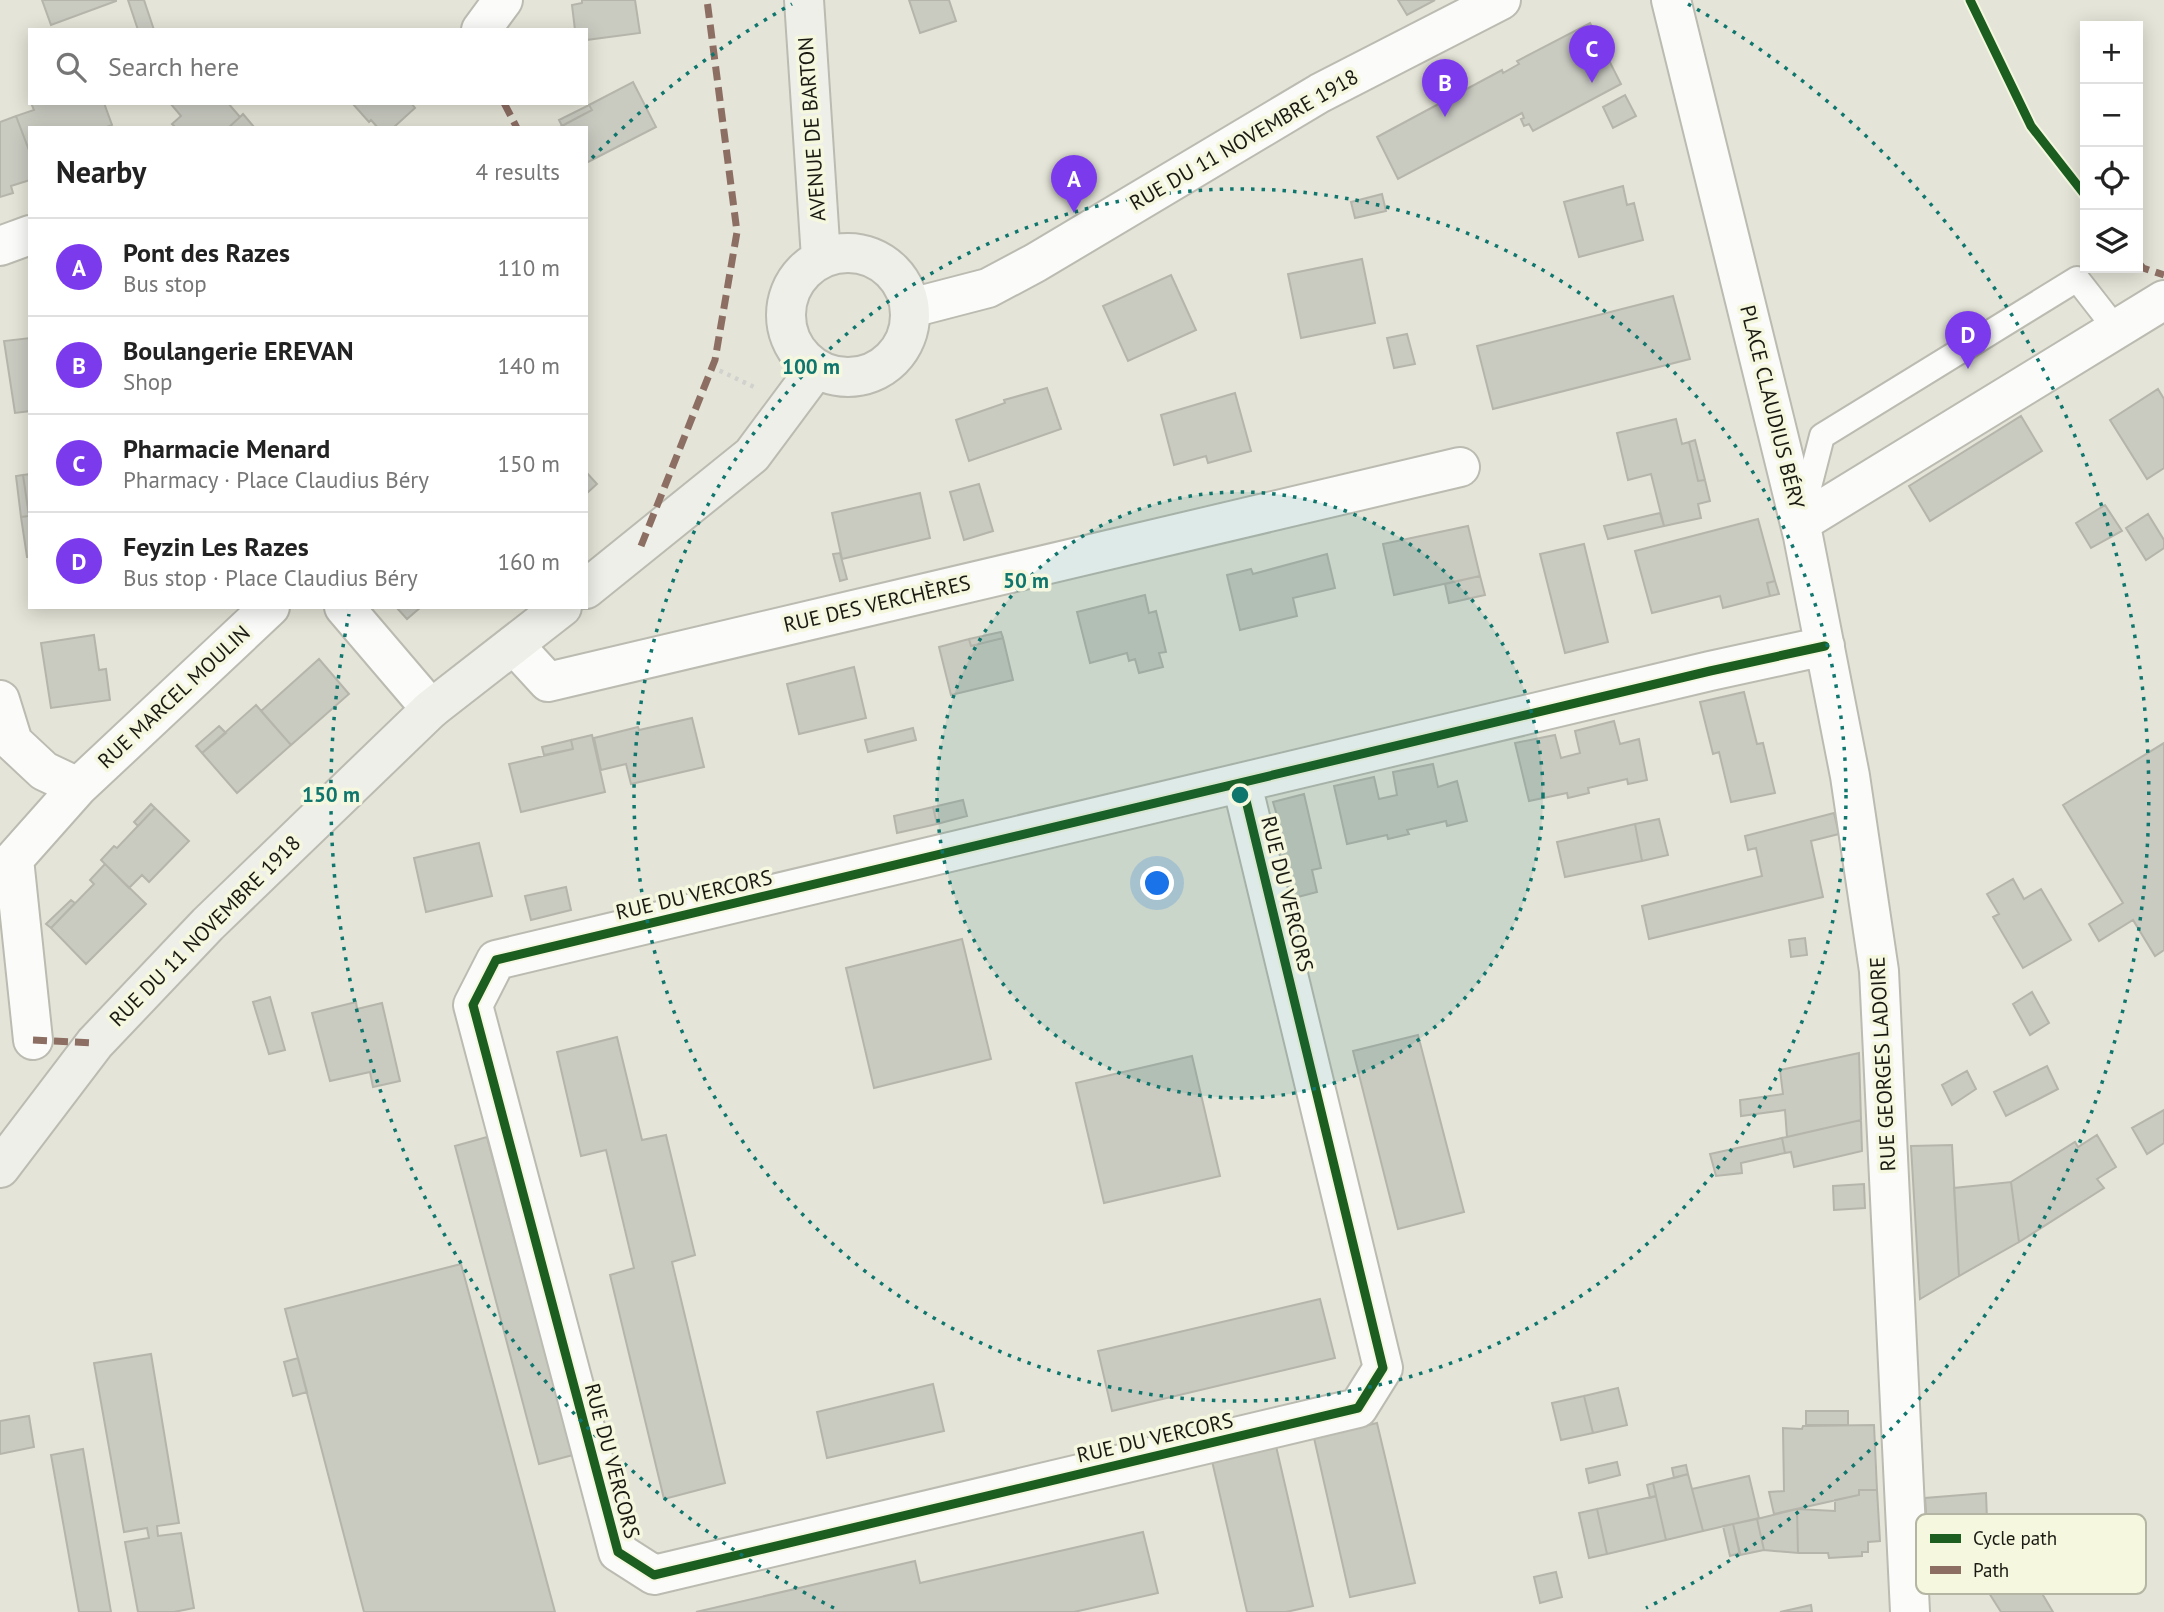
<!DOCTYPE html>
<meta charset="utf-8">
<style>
body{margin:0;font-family:"PT Sans",sans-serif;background:#f2f2f2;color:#222}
.controls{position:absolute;right:21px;top:21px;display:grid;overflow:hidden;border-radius:0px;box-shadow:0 4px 18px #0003}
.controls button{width:63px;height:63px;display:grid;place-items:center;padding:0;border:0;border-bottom:2px solid #e0e0e0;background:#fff;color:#222;font:35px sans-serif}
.you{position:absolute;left:1158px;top:884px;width:24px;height:24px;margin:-18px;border:5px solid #fff;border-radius:50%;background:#1a73e8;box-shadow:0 0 0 10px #1a73e833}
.badge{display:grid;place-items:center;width:46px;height:46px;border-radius:50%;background:#7c3aed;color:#fff;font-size:23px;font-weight:700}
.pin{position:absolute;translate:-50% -58px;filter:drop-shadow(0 2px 4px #0008)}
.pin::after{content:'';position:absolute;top:37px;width:24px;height:21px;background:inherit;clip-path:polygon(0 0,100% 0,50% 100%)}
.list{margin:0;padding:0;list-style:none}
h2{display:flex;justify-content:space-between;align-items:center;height:91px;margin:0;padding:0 28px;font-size:30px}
h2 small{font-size:23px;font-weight:400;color:#767676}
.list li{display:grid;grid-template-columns:46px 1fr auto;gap:21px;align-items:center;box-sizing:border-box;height:98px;padding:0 28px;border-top:2px solid #e0e0e0}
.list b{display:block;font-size:26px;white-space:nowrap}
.list p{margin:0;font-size:23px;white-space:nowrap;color:#767676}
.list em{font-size:23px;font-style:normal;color:#767676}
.icon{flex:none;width:38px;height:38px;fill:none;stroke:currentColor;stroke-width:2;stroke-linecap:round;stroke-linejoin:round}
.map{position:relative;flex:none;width:2164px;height:1612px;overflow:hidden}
.search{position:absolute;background:#fff;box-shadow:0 4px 18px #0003;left:28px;top:28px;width:560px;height:77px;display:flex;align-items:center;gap:18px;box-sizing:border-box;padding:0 24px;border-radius:0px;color:#767676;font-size:26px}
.panel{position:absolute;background:#fff;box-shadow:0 4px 18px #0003;left:28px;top:126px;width:560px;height:483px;border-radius:0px}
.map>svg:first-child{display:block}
.building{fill:#c9cac0;stroke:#b5b5ab;stroke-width:2}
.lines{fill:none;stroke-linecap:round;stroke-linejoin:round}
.lane-casing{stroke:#bbbbb1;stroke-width:28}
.street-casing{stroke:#bbbbb1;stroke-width:42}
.secondary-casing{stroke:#bbbbb1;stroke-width:42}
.path{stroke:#d1d1cd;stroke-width:4.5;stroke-dasharray:3.5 5;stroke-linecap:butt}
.lane{stroke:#fbfbf9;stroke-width:24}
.street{stroke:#fbfbf9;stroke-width:38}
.secondary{stroke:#eeefe9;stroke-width:38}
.quiet{stroke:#8d6e63;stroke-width:7;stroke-dasharray:14 7;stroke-linecap:butt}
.cycleway-casing{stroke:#f6f7df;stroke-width:13}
.cycleway{stroke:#1b5e20;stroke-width:9}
.ring{fill:none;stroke:#0f766e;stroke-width:3.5;stroke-dasharray:3.5 7}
.labels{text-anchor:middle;stroke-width:7;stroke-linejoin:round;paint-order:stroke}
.street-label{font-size:21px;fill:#1a1a12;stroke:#f6f7df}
.key{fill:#f6f7df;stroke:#b4b5a2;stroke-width:2}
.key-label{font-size:19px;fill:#1a1a12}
.centre{fill:#0f766e;stroke:#f6f7df;stroke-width:3.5}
.ring-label{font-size:21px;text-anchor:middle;font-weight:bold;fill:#0f766e;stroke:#f6f7df;stroke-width:7;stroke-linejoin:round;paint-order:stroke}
</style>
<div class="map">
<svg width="2164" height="1612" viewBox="0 0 2164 1612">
<rect width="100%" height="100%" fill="#e4e4d8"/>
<path class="building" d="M 42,0 L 116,0 L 116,1 L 51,25 Z
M 128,0 L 144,0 L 154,30 L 138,30 Z
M 582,0 L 635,0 L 640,33 L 586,40 L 586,30 L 575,30 L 572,5 L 582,3 Z
M 909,0 L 949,0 L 956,21 L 920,33 Z
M 1398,0 L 1435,0 L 1407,15 Z
M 1590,23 L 1621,84 L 1533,131 L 1529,124 L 1524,126 L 1521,119 L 1524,118 L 1522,113 L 1398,179 L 1377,137 L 1502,70 L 1503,73 L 1519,64 L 1517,61 Z
M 633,82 L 656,127 L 586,163 L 586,128 L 558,128 L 592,110 L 589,105 Z
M 1625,95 L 1636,116 L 1613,128 L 1603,107 Z
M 31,103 L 104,103 L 112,125 L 104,128 L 30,128 L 30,153 L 16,116 L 34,110 Z
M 170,103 L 228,103 L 240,117 L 228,128 L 176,128 L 172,124 L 181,116 Z
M 352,103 L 411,103 L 415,108 L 393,128 L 378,128 L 371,120 L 369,122 Z
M 589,105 L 592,110 L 562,126 L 559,120 Z
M 243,114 L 255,128 L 228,128 L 240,117 Z
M 16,116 L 30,153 L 30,180 L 11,186 L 13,193 L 0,197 L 0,122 Z
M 1623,186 L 1627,205 L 1634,203 L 1643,240 L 1579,257 L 1564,202 Z
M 1382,194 L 1386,211 L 1355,218 L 1351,202 Z
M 1362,259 L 1375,323 L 1301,338 L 1288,274 Z
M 1171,275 L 1196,330 L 1128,361 L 1103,306 Z
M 1673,296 L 1690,359 L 1493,409 L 1477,346 Z
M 1407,334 L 1415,364 L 1394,368 L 1387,338 Z
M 30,338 L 30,411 L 15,413 L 4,341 Z
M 1047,388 L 1061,429 L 969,461 L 956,420 L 1005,403 L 1004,400 Z
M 2158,389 L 2164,399 L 2164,468 L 2147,479 L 2110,420 Z
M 1235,393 L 1251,451 L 1208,463 L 1206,456 L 1174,465 L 1161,415 Z
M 2021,416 L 2042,451 L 1930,521 L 1909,486 Z
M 1676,419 L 1682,444 L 1689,442 L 1698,481 L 1705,480 L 1710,501 L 1698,504 L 1701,518 L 1664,526 L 1651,474 L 1628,480 L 1617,433 Z
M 1695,440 L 1705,480 L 1698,481 L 1689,442 Z
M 586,472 L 597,484 L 586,494 Z
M 30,474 L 30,557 L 27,557 L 21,517 L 29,516 L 23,475 Z
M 23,475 L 29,516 L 21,517 L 16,476 Z
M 979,484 L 993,531 L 964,540 L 950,492 Z
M 920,493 L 930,538 L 842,559 L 832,513 Z
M 2105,505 L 2122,531 L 2091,548 L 2076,523 Z
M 1660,513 L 1664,526 L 1608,539 L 1604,526 Z
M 2148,514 L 2164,540 L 2164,548 L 2146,560 L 2126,528 Z
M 1758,519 L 1775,581 L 1767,583 L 1770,596 L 1723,608 L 1720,596 L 1652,613 L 1635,551 Z
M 1468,526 L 1480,576 L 1394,595 L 1383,544 Z
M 1584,544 L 1608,642 L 1565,653 L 1540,554 Z
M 840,553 L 847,579 L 840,581 L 833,554 Z
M 1327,554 L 1335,588 L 1293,598 L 1297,616 L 1240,630 L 1227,575 L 1251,569 L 1253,574 Z
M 1480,576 L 1485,595 L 1449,603 L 1445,584 Z
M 1775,581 L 1779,594 L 1770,596 L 1767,583 Z
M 1145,595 L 1149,613 L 1156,611 L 1166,652 L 1159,653 L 1163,667 L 1139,673 L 1135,659 L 1129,661 L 1127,653 L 1090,663 L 1077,612 Z
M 396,607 L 421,607 L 407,619 Z
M 1001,632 L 1003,638 L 971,646 L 969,639 Z
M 94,635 L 99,670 L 106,669 L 110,700 L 51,708 L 41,643 Z
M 1003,638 L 1013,680 L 951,695 L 939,647 L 969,639 L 971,646 Z
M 319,659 L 349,694 L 291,745 L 261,711 Z
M 854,667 L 866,718 L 799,734 L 787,684 Z
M 1744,692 L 1757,744 L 1763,743 L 1775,793 L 1731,802 L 1719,752 L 1713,754 L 1700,702 Z
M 256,705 L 291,745 L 237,793 L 202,753 Z
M 692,718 L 704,767 L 631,784 L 626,764 L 601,770 L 594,738 L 638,727 L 639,730 Z
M 1614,721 L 1620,744 L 1639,739 L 1647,780 L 1628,784 L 1627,779 L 1588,788 L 1589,793 L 1568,798 L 1567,793 L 1529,801 L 1515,743 L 1555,735 L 1561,758 L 1580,753 L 1575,731 Z
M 219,726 L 226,733 L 202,753 L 196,746 Z
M 913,728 L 916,740 L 868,752 L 865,740 Z
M 592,735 L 605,792 L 521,812 L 509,764 L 573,749 L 571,740 Z
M 571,740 L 573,749 L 544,755 L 542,747 Z
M 2164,743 L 2164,950 L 2155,956 L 2133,920 L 2099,941 L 2089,924 L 2123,903 L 2063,805 Z
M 1433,764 L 1438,787 L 1457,781 L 1467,821 L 1447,826 L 1446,821 L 1407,830 L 1409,834 L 1388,839 L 1387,835 L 1347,844 L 1334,786 L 1374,777 L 1379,799 L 1397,795 L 1393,772 Z
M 1304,794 L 1321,868 L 1312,870 L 1317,892 L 1290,899 L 1272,820 L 1278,819 L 1273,802 Z
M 963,800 L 967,816 L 937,824 L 933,807 Z
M 151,804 L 155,808 L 138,826 L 134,822 Z
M 933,807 L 937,824 L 897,833 L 894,816 Z
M 155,808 L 189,841 L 149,882 L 142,875 L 129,888 L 101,860 L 114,846 L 117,848 Z
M 1834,813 L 1839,834 L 1811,841 L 1823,897 L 1649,939 L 1642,906 L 1762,876 L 1756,848 L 1748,850 L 1745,836 Z
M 1659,819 L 1668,855 L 1642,861 L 1635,824 Z
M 1635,824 L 1642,861 L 1565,877 L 1557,842 Z
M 479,843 L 492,896 L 426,912 L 414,858 Z
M 105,864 L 146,904 L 86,964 L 51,928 L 94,884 L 90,880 Z
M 2013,879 L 2024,899 L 2041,889 L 2071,940 L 2023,968 L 1993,917 L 1999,914 L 1987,894 Z
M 566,887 L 571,910 L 531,920 L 525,896 Z
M 71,900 L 75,903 L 51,928 L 46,924 Z
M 1805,938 L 1807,955 L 1791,957 L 1789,940 Z
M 962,939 L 991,1059 L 874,1088 L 846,968 Z
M 2032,992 L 2049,1023 L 2030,1035 L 2013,1004 Z
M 270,997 L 285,1050 L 269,1054 L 253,1002 Z
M 356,1002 L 357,1009 L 382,1003 L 400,1081 L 373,1087 L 370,1072 L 330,1081 L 312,1013 Z
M 1418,1035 L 1464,1212 L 1398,1229 L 1353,1051 Z
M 617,1037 L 642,1140 L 666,1135 L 695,1255 L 672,1262 L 725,1483 L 664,1499 L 610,1275 L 634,1268 L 606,1150 L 581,1156 L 557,1052 Z
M 1859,1053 L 1861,1120 L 1787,1137 L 1785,1110 L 1741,1116 L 1740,1100 L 1783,1094 L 1780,1070 Z
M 1192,1056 L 1220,1176 L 1104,1203 L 1076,1083 Z
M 2047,1066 L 2058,1089 L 2006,1116 L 1994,1092 Z
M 1967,1071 L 1976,1089 L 1952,1105 L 1942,1085 Z
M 2164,1110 L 2164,1143 L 2147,1154 L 2132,1128 Z
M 1861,1120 L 1862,1151 L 1794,1167 L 1791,1152 L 1785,1153 L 1782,1138 Z
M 2097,1135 L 2116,1167 L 2097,1179 L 2104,1188 L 2019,1242 L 2011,1182 L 2075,1142 L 2078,1147 Z
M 487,1137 L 573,1455 L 539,1464 L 455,1146 Z
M 1782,1138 L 1785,1153 L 1741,1163 L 1742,1173 L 1716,1176 L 1710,1154 Z
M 1952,1145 L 1959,1276 L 1920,1299 L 1911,1146 Z
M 2011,1182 L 2019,1242 L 1959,1276 L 1954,1188 Z
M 1864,1184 L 1865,1208 L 1834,1210 L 1833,1186 Z
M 461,1264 L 555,1612 L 364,1612 L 285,1309 Z
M 1320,1299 L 1335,1358 L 1112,1411 L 1098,1351 Z
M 151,1354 L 179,1523 L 157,1526 L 158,1536 L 181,1533 L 194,1608 L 174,1612 L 138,1612 L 125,1542 L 149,1538 L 147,1528 L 124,1532 L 94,1363 Z
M 298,1358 L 307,1392 L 293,1396 L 284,1362 Z
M 933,1384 L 944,1431 L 827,1458 L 817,1412 Z
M 1618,1388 L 1627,1425 L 1593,1433 L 1584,1396 Z
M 1584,1396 L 1593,1433 L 1561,1440 L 1552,1403 Z
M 1806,1411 L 1848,1411 L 1848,1425 L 1806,1425 Z
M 29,1416 L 34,1447 L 0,1454 L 0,1421 Z
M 1377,1423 L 1415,1583 L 1350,1597 L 1314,1438 Z
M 1874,1425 L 1877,1490 L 1859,1490 L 1859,1495 L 1774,1514 L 1769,1492 L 1784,1491 L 1783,1428 L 1802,1429 L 1803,1426 Z
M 1276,1446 L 1313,1606 L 1286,1612 L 1247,1612 L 1212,1461 Z
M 83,1449 L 111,1612 L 79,1612 L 51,1455 Z
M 1617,1462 L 1620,1475 L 1589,1483 L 1586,1469 Z
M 1686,1465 L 1688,1474 L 1674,1478 L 1672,1468 Z
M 1688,1474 L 1703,1531 L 1666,1540 L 1653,1483 Z
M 1749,1476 L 1759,1518 L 1703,1531 L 1692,1489 Z
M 1653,1483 L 1656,1496 L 1650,1498 L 1647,1485 Z
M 1859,1490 L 1877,1490 L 1880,1541 L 1868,1542 L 1868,1552 L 1862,1552 L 1862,1556 L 1829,1558 L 1828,1553 L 1798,1553 L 1797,1509 L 1835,1511 L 1835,1500 L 1859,1495 Z
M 1986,1493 L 1988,1546 L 1946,1549 L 1946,1557 L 1929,1558 L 1925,1498 Z
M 1656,1496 L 1666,1540 L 1607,1554 L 1597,1509 Z
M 1597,1509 L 1607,1554 L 1589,1558 L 1579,1513 Z
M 1797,1509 L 1798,1553 L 1764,1550 L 1757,1519 Z
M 1757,1519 L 1764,1550 L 1740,1555 L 1733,1524 Z
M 1733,1524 L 1740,1553 L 1730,1556 L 1723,1526 Z
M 1143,1532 L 1158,1593 L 1074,1612 L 696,1612 L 915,1561 L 920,1583 Z
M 2044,1549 L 2064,1583 L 2043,1595 L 2053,1612 L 2001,1612 L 1984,1585 Z
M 1556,1572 L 1562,1597 L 1540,1603 L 1534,1577 Z
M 1811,1605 L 1812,1612 L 1780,1612 Z"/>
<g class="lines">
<g class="lane-casing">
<path id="lane" d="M 1802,514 L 1822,436 L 2077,279 L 2116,329"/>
</g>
<g class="street-casing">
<path id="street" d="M 1671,0 L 1803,536 L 1850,776 L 1879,971 L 1910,1612
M 481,30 L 503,0
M 0,246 L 30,235
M 911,308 L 988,288 L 1035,263 L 1320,93 L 1501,0
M 1800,523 L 2164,300
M 344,607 L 431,709
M 514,645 L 548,682 L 1460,467
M 0,700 L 13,742 L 44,771 L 78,787 L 270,607
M 1242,784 L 1383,1368 L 1358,1408 L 654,1575 L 618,1552 L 473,1005 L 496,960 L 1710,671 L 1825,646
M 33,1040 L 14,859 L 78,787"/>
</g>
<g class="secondary-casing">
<path id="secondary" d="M 804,0 L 821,258
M786 315a62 62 0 1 1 124 0a62 62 0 1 1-124 0Z
M 586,589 L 752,455 L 816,369
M 0,1168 L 95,1043 L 208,924 L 431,709 L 562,607"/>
</g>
<path class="path" d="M 712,367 L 754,387"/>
<use href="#lane" class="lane"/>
<use href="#street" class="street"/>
<use href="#secondary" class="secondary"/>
<path class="quiet" d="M 504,103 L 517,128
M 2138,262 L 2143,268 L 2164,275
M 641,546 L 715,360 L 737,232 L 707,0
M 33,1040 L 95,1043"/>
<g class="cycleway-casing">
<path id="cycleway" d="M 1970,0 L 2031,126 L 2085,195
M 1242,784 L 1383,1368 L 1358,1408 L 654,1575 L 618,1552 L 473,1005 L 496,960 L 1710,671 L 1825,646"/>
</g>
<use href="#cycleway" class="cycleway"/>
</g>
<circle cx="1240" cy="795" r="303" fill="#0f766e" fill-opacity=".12"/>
<g class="ring">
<circle cx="1240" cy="795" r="303"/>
<circle cx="1240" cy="795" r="606"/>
<path d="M834 1608A909 909 0 0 1 349 614M592 158A909 909 0 0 1 792 4M1688 4A909 909 0 0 1 1646 1608"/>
</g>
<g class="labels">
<g class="street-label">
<text transform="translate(812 129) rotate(-94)" y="7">AVENUE DE BARTON</text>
<text transform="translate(1244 140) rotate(-30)" y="7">RUE DU 11 NOVEMBRE 1918</text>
<text transform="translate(1772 407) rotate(76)" y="7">PLACE CLAUDIUS BÉRY</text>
<text transform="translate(877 604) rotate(-13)" y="7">RUE DES VERCHÈRES</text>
<text transform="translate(174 697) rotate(-43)" y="7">RUE MARCEL MOULIN</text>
<text transform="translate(1287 894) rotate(76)" y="7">RUE DU VERCORS</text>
<text transform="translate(694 895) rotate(-13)" y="7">RUE DU VERCORS</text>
<text transform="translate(205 931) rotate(-45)" y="7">RUE DU 11 NOVEMBRE 1918</text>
<text transform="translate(1883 1064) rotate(-93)" y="7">RUE GEORGES LADOIRE</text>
<text transform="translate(1155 1438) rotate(-13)" y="7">RUE DU VERCORS</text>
<text transform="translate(612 1461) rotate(75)" y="7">RUE DU VERCORS</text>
</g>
</g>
<rect x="1916" y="1514" width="230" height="80" rx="10" class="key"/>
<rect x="1930" y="1534" width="31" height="9" fill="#1b5e20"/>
<rect x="1930" y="1566" width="31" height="8" fill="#8d6e63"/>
<g class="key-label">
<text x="1973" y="1545">Cycle path</text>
<text x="1973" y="1577">Path</text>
</g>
<circle cx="1240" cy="795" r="10" class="centre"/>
<g class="ring-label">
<text x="811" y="374">100 m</text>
<text x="1026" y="588">50 m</text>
<text x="331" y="802">150 m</text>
</g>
</svg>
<div class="controls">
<button>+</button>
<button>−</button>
<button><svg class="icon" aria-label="locate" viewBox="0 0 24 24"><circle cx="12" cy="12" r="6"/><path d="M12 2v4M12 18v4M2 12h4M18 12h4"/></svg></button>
<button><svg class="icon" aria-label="layers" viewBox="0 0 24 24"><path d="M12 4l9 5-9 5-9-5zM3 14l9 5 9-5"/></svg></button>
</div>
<div class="you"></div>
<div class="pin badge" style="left:1074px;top:213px">A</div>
<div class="pin badge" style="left:1445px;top:117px">B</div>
<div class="pin badge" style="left:1592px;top:83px">C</div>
<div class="pin badge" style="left:1968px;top:369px">D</div>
<div class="search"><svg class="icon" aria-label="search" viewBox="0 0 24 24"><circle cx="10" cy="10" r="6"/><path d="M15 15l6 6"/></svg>Search here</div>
<section class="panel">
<h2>Nearby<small>4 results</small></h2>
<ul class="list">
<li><span class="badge">A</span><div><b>Pont des Razes</b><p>Bus stop</p></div><em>110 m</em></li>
<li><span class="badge">B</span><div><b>Boulangerie EREVAN</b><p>Shop</p></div><em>140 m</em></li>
<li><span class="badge">C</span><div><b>Pharmacie Menard</b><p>Pharmacy · Place Claudius Béry</p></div><em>150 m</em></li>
<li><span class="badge">D</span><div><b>Feyzin Les Razes</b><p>Bus stop · Place Claudius Béry</p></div><em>160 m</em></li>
</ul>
</section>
</div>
